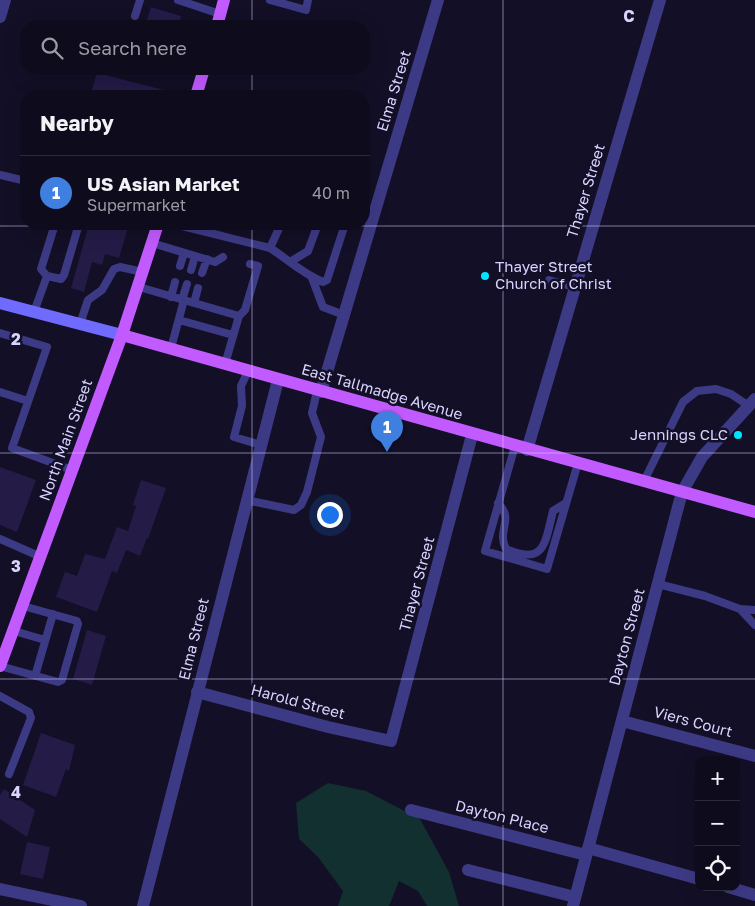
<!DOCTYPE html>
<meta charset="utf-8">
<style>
body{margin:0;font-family:"Golos Text",sans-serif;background:#171425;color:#f1f3f6}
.controls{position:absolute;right:15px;bottom:15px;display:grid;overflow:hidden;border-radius:10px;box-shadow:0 5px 20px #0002}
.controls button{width:45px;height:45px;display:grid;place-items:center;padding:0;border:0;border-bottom:1px solid #2e2b3b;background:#0e0b1c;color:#f1f3f6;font:25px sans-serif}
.you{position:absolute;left:329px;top:514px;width:18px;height:18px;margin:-12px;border:4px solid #fff;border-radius:50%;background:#1a73e8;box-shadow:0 0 0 8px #1a73e833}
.badge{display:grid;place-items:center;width:32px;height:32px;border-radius:50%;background:#00e5ff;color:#fff;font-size:16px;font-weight:700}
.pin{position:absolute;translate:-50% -41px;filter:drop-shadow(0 1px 2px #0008)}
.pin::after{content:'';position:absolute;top:26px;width:18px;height:15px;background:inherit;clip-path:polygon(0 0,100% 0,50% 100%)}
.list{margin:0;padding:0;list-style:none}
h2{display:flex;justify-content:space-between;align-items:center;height:65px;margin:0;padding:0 20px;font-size:21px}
h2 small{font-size:16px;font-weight:400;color:#9b9ba3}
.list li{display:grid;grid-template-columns:32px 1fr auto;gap:15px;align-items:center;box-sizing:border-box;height:75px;padding:0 20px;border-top:1px solid #2e2b3b}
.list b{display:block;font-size:19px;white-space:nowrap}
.list p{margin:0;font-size:16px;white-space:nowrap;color:#9b9ba3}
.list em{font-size:16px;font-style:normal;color:#9b9ba3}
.icon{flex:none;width:28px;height:28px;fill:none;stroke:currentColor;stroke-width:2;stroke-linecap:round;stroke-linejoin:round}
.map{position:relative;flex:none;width:755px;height:906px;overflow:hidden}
.search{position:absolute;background:#0e0b1c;box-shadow:0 5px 20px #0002;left:20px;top:20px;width:350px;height:55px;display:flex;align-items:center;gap:12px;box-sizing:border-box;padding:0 18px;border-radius:20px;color:#9b9ba3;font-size:19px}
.panel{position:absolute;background:#0e0b1c;box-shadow:0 5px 20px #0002;left:20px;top:90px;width:350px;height:140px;border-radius:20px}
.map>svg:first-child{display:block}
.green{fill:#12302f}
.building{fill:#241b47}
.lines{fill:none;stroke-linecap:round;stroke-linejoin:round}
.service{stroke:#3d3a85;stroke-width:8}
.minor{stroke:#3d3a85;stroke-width:12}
.tertiary{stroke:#3d3a85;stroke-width:12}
.secondary{stroke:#6f6bff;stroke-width:12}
.primary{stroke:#c25bff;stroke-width:12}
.grid{fill:none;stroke:#d9d4ff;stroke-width:1;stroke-opacity:0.55}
.poi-dot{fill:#00e5ff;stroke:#130f26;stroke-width:2}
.labels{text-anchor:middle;stroke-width:5;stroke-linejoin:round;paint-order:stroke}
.street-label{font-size:15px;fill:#d9d4ff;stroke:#130f26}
.poi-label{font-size:15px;fill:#d9d4ff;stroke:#130f26;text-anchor:start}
.grid-label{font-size:16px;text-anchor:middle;font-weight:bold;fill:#d9d4ff;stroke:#130f26;stroke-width:5;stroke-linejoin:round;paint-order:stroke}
</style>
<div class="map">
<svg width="755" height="906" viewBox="0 0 755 906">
<rect width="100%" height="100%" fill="#130f26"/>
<path class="green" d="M 328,783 L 366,791 L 420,819 L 449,872 L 459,906 L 427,906 L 418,891 L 399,881 L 389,906 L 338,906 L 343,891 L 318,857 L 299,839 L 296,803 Z"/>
<path class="building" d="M 151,7 L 181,16 L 178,26 L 145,26 Z
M 97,73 L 172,92 L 171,96 L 90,96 Z
M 89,224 L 129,224 L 119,258 L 105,254 L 102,265 L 92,262 L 84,292 L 71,288 Z
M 0,467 L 36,480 L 17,532 L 0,525 Z
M 141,480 L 166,488 L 148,539 L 147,538 L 140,556 L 126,550 L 117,573 L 112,571 L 97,612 L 56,597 L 65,572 L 77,576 L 85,554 L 105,559 L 117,527 L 128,531 L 136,506 L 133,505 Z
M 87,630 L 106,636 L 92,685 L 73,679 Z
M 41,733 L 75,745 L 69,771 L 66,769 L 56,797 L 23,785 Z
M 4,789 L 35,810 L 27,837 L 0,819 L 0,795 Z
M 27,842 L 50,847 L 43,879 L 20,874 Z"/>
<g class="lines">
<path class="service" d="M 178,0 L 220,14
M 270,0 L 306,10 L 308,0
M 135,16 L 140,0
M 0,175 L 26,181
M 55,224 L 41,269 L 47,276 L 61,279 L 64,275 L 79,224
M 174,224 L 270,248 L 281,224
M 152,243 L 215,262 L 223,257
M 270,248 C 289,260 301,273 323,282 L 327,280 L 345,224
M 290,262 L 308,251 L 318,224
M 180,266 L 184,253
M 191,270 L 195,256
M 202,273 L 207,259
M 312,278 L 323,307 L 344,315
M 549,280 L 574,287
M 139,287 L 239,316 L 225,364
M 171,297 L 175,282
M 182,300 L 187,284
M 194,303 L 198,288
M 34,312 L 47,276
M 239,316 L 245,310 L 258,266 L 250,264
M 179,320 L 233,335
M 80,324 L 88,300 L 102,290 L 114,269 L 120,267 L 143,272
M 0,333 L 47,347 L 12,448 L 72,470
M 171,348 L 184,300
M 248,371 L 241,386 L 242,406 L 234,437 L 261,445
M 0,392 L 28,401
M 515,446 L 485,551 L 547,569 L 578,463
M 644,481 L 683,402 L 697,391 L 716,389 L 731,394 L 749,406
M 246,500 L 294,510 L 301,505 L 307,492 L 321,437 L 312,413 L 317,391
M 498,503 C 515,520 496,530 506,549 C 545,566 545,543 553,511 L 566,503
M 0,539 L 41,557
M 658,584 L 705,596 L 740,609 L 755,625
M 740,609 L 755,610
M 14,631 L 45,640
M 0,666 L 58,682 L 62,680 L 78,624 L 77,621 L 23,606
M 35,676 L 53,614
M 0,696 L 29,712 L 31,718 L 9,774"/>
<path class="minor" d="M 0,17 L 5,0
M 321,392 L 438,0
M 527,450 L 660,0
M 682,492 L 702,457 L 755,399
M 197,692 L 328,727 L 391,741 L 472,435
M 622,721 L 755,756
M 411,810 L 586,855
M 588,848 L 699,879
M 468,870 L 575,897
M 728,887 L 755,895
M 0,889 L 81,906
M 143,906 L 278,380"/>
<path class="tertiary" d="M 573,906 L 682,492"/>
<path class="secondary" d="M 0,303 L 122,335"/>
<path class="primary" d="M 217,26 L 224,0
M 196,96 L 204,69
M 122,335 L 755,512
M 0,666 L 122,335 L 158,224"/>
</g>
<path class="grid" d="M 252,0 L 252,26M 503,0 L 503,906M 252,69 L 252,96M 252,224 L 252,906M 0,226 L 755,226M 0,453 L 755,453M 0,679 L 755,679"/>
<g class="poi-dot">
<circle cx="485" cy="276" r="5"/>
<circle cx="738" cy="435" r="5"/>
</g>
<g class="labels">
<g class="street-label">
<text transform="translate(394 91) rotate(-73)" y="5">Elma Street</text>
<text transform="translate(586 191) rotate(-73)" y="5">Thayer Street</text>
<text transform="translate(382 392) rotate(16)" y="5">East Tallmadge Avenue</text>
<text transform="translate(66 440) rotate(-70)" y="5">North Main Street</text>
<text transform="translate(417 584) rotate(-75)" y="5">Thayer Street</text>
<text transform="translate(627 637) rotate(-75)" y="5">Dayton Street</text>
<text transform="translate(194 639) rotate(-76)" y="5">Elma Street</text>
<text transform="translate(298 702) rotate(15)" y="5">Harold Street</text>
<text transform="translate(693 722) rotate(15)" y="5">Viers Court</text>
<text transform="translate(502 817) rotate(14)" y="5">Dayton Place</text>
</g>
<g class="poi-label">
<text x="495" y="272">Thayer Street<tspan x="495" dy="17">Church of Christ</tspan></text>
<text x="728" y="440" text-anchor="end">Jennings CLC</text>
</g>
</g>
<g class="grid-label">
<text x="629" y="22">C</text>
<text x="16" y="345">2</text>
<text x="16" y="572">3</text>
<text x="16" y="798">4</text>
</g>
</svg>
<div class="controls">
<button>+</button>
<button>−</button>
<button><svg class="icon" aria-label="locate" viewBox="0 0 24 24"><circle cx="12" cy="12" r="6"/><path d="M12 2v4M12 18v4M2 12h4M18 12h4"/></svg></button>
</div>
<div class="you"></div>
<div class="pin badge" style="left:387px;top:452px;background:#3f7fe0">1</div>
<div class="search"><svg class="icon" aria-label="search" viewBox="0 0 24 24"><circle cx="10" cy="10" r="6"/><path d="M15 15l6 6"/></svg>Search here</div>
<section class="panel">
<h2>Nearby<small></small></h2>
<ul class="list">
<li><span class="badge" style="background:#3f7fe0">1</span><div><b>US Asian Market</b><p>Supermarket</p></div><em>40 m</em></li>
</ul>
</section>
</div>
